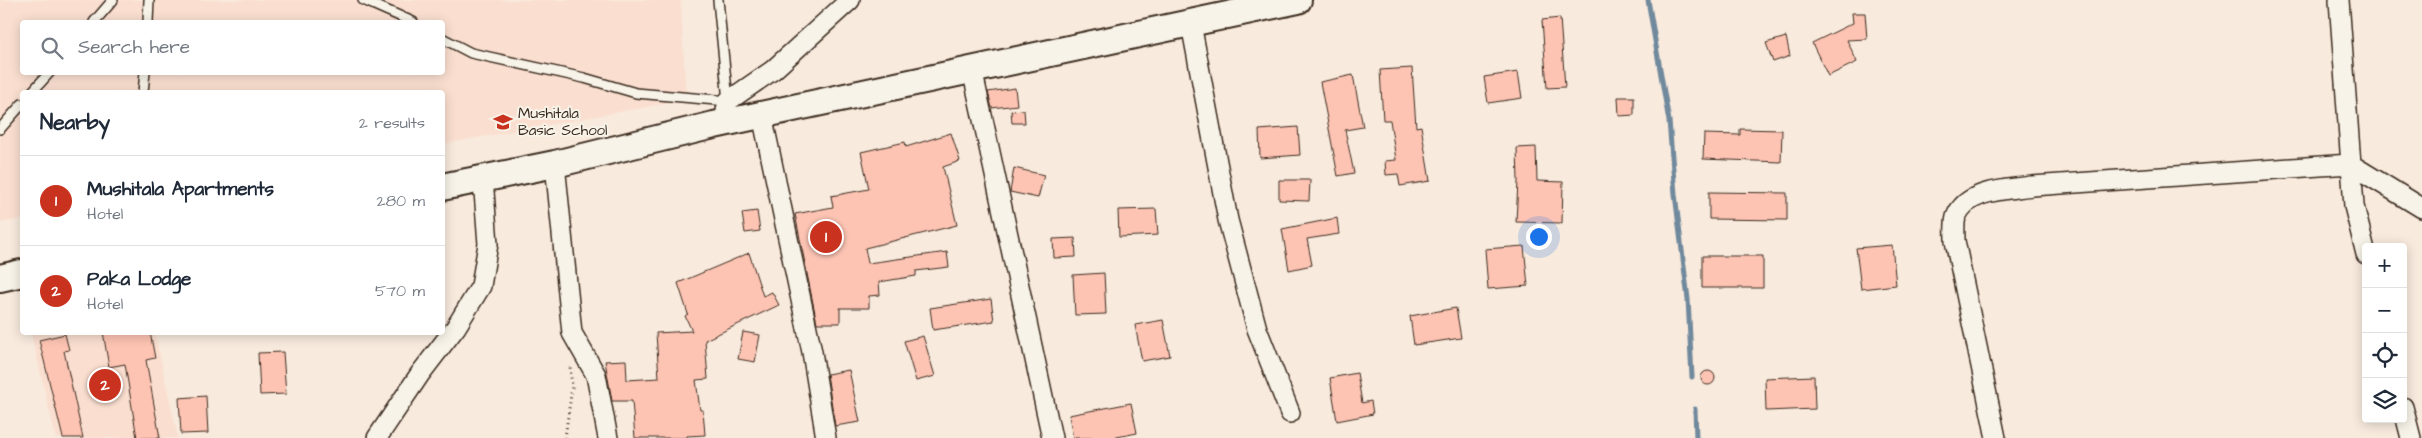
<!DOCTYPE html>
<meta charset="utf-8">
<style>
body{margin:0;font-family:"Architects Daughter",sans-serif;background:#f2f2f3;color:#1f2937}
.controls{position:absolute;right:15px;bottom:15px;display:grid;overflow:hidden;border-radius:5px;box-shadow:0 2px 12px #0003}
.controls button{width:45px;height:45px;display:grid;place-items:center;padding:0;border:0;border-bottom:1px solid #e0e1e3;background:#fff;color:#1f2937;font:25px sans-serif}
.you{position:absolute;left:1538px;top:236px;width:18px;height:18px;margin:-12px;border:4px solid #fff;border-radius:50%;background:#1a73e8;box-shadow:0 0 0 8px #1a73e833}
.badge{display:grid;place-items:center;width:32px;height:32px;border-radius:50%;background:#c8321e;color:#fff;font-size:16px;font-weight:700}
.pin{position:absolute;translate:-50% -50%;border:2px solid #fff;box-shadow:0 1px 5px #0006}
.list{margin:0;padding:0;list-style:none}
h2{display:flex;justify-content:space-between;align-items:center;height:65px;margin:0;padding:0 20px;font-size:21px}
h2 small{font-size:16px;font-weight:400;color:#747a83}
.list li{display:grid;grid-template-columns:32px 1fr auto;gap:15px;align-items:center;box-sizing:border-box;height:90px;padding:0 20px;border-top:1px solid #e0e1e3}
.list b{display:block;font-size:19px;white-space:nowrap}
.list p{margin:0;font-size:16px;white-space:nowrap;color:#747a83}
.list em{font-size:16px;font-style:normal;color:#747a83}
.icon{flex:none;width:28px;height:28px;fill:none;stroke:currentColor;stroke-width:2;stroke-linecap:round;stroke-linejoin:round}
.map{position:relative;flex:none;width:2422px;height:438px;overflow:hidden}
.search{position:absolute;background:#fff;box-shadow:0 2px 12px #0003;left:20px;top:20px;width:425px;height:55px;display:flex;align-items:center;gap:12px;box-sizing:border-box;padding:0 18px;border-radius:5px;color:#747a83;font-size:19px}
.panel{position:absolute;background:#fff;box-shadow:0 2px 12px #0003;left:20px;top:90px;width:425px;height:245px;border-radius:5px}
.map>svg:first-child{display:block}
.built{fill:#fadfd0;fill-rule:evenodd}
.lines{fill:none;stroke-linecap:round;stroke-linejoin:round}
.stream{stroke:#70899d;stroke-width:5}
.building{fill:#fdc4b3;stroke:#3b2a1e}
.service-casing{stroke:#3b2a1e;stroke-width:12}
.minor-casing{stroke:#3b2a1e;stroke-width:22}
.secondary-casing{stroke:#3b2a1e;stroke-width:30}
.path{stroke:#3b2a1e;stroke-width:3;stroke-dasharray:1 4;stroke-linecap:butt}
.service{stroke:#f7f3e8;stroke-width:9}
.minor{stroke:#f7f3e8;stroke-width:19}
.secondary{stroke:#f7f3e8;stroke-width:26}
.labels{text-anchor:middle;stroke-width:4;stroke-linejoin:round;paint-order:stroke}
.poi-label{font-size:15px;fill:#3b2a1e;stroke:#f7f3e8;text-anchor:start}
</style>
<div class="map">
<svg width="2422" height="438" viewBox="0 0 2422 438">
<rect width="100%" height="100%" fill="#f8eadd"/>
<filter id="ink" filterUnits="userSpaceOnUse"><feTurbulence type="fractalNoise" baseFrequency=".02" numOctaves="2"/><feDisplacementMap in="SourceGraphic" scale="10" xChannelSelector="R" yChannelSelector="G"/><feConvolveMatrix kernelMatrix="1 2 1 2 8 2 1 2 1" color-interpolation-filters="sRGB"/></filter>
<g filter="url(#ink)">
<path class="built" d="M 0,0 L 681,0 L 686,100 L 443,144 L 442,92 L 22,92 L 22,219 L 0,223 ZM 22,22 L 442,22 L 442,72 L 22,72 Z
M 31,333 L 155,333 L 178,438 L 56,438 Z"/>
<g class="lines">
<path class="stream" d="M 1648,0 L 1669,121 L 1675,194 L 1688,299 L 1692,377
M 1695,409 L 1696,438"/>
</g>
<path class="building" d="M 1852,13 L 1865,13 L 1867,39 L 1847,40 L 1857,62 L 1828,76 L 1812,43 L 1853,23 Z
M 1560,18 L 1565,87 L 1547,88 L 1542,20 Z
M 1786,37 L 1790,56 L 1773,62 L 1766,43 Z
M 1412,68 L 1416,127 L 1421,126 L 1430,181 L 1400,186 L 1398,174 L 1386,175 L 1385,161 L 1396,160 L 1390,120 L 1383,120 L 1380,70 Z
M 1518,72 L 1522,98 L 1488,103 L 1484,77 Z
M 1353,75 L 1363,127 L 1345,130 L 1354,173 L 1338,176 L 1320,82 Z
M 1015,88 L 1017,105 L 992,108 L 988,92 Z
M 1618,97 L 1634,97 L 1634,115 L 1619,116 Z
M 1024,110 L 1025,123 L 1012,123 L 1011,111 Z
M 1298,127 L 1300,155 L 1260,158 L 1259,130 Z
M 1740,129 L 1782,130 L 1781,162 L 1703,159 L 1704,134 L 1740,135 Z
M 951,133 L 960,161 L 943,167 L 957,225 L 865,248 L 868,263 L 947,252 L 949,267 L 916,271 L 916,276 L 879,282 L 880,295 L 869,296 L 869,308 L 840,308 L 840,323 L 817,323 L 795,214 L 833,207 L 831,196 L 869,189 L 861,152 L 905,142 L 906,147 Z
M 1536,147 L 1537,181 L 1563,182 L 1562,223 L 1516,222 L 1518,181 L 1517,148 Z
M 1014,168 L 1044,175 L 1038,198 L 1010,192 Z
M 1279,180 L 1310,180 L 1309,201 L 1279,200 Z
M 1709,192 L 1787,193 L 1787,220 L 1709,219 Z
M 1156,209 L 1158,235 L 1119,237 L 1118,210 Z
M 757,211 L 760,231 L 745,233 L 742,213 Z
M 1337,218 L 1339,234 L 1307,239 L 1312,265 L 1289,270 L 1282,229 Z
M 1075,238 L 1076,257 L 1054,258 L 1053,239 Z
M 1892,245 L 1896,285 L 1861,289 L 1856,248 Z
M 1524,246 L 1528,286 L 1488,289 L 1485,249 Z
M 749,253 L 763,296 L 772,292 L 779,305 L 705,340 L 708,379 L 696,380 L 700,410 L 703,410 L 705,435 L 687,436 L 687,438 L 635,438 L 632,401 L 612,401 L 605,361 L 626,360 L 627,380 L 659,378 L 656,333 L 692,331 L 685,316 L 688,314 L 678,283 Z
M 1702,256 L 1763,256 L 1763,288 L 1702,288 Z
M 1104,273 L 1106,314 L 1075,315 L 1073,275 Z
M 991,299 L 994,321 L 933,330 L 930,308 Z
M 1456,308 L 1461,338 L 1414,345 L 1410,316 Z
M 1163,320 L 1170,356 L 1142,361 L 1135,325 Z
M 103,332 L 150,332 L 155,358 L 146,360 L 160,438 L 137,438 L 125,364 L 109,367 Z
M 743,332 L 760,335 L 755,362 L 738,359 Z
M 65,334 L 69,350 L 64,351 L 83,438 L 63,438 L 39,340 Z
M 923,336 L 935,376 L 916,381 L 904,341 Z
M 283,352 L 286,394 L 260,395 L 258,353 Z
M 849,370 L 860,422 L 835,426 L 827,374 Z
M1701 378a7 7 0 1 1 14 0a7 7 0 1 1-14 0Z
M 1357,373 L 1362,403 L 1371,401 L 1373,414 L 1337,421 L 1330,378 Z
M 1814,376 L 1815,409 L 1766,411 L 1765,378 Z
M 206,396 L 208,433 L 181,434 L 179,398 Z
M 1131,403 L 1137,433 L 1112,438 L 1073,438 L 1069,415 Z"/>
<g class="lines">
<g class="service-casing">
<path id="service" d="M 363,0 L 413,22
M 94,22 L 113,0
M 148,22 L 149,0
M 442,38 L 471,53 L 584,78 L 636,93 L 728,101 L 718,0
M 32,92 L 50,72
M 143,92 L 145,72
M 0,129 L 22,104"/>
</g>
<g class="minor-casing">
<path id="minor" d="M 2339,0 L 2354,206 L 2366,254
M 1191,24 L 1228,220 L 1257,329 L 1290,413
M 972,69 L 1052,438
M 762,115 L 812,352 L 826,438
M 728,122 L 726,111 L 728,101 L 773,70 L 850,0
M 555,164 L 572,333 L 596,375 L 608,438
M 2403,407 L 2411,438
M 377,438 L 420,374 L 456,327 L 481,286 L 488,244 L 483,178
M 1996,438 L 1955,241 C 1955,234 1954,224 1956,217 C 1967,189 2007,190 2032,186 L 2350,164 L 2422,208"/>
</g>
<g class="secondary-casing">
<path id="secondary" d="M 442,187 L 555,164 L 714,125 L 1298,0
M 0,278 L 22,273"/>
</g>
<path class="path" d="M 565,438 L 572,387 L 570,366"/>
<use href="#service" class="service"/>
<use href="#minor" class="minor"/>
<use href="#secondary" class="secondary"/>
</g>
</g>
<defs>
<g id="school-bare" transform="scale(1.5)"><path d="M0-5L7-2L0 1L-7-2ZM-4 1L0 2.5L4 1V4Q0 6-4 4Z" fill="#c8321e" stroke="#f7f3e8" stroke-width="2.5" paint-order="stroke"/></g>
</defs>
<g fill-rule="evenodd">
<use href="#school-bare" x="503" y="122"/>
</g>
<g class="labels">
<g class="poi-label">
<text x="518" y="118">Mushitala<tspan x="518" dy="17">Basic School</tspan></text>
</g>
</g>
</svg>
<div class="controls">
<button>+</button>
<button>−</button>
<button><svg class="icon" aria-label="locate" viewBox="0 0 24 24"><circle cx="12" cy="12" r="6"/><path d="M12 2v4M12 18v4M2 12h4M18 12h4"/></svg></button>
<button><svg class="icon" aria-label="layers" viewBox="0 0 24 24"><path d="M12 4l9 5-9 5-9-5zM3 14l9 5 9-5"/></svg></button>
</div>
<div class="you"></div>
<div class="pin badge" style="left:826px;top:237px">1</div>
<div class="pin badge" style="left:105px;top:385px">2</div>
<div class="search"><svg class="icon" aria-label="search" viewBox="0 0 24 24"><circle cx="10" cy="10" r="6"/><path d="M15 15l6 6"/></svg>Search here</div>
<section class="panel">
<h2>Nearby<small>2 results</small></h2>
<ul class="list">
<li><span class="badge">1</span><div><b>Mushitala Apartments</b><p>Hotel</p></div><em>280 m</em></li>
<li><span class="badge">2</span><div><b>Paka Lodge</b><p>Hotel</p></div><em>570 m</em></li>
</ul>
</section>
</div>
